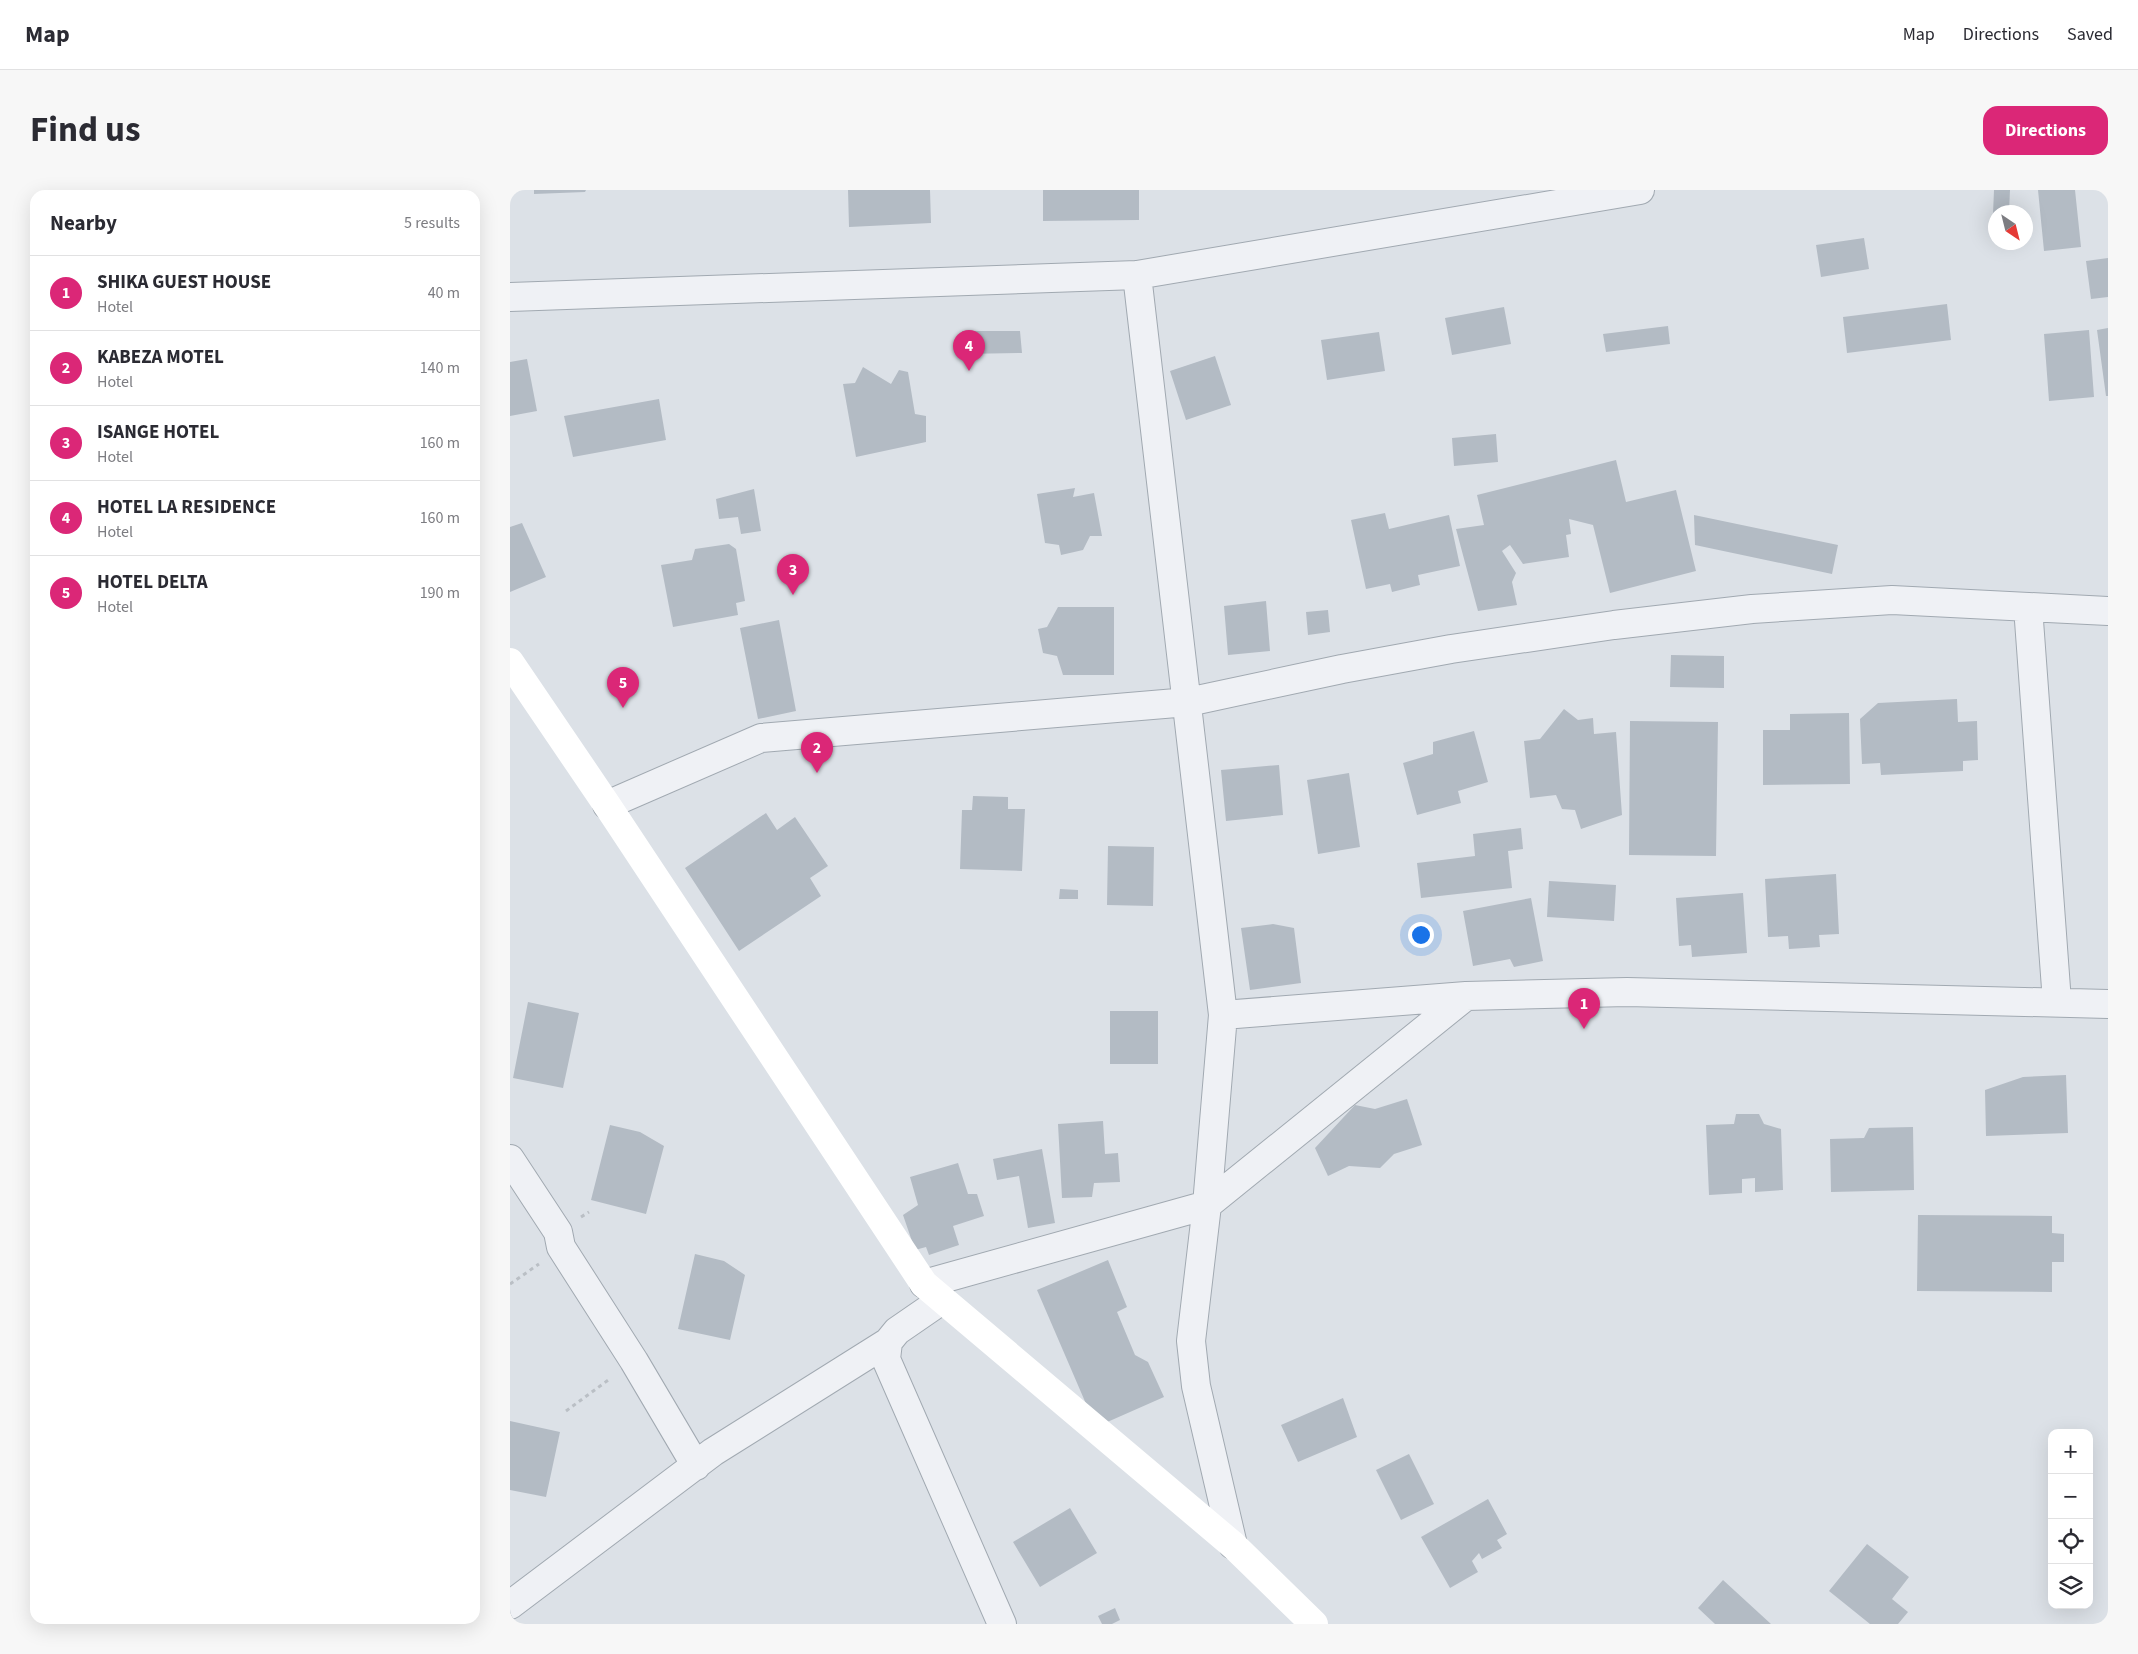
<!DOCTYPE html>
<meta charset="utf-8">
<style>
body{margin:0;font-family:"Source Sans 3",sans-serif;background:#f7f7f7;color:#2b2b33}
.controls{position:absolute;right:15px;bottom:15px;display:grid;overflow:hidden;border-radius:10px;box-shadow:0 5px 20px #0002}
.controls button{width:45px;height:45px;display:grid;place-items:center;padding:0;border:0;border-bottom:1px solid #e1e1e2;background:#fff;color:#2b2b33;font:25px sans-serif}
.compass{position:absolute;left:1478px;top:15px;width:45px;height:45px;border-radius:50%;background:#fff;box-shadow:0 5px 20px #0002;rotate:145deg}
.you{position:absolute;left:910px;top:744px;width:18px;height:18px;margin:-12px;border:4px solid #fff;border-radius:50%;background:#1a73e8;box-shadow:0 0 0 8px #1a73e833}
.badge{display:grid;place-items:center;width:32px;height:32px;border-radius:50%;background:#db2777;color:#fff;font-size:16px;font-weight:700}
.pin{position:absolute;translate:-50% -41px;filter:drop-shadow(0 1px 2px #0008)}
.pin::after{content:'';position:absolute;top:26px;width:18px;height:15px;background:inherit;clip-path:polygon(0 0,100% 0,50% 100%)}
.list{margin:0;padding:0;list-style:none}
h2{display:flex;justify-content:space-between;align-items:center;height:65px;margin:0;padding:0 20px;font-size:21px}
h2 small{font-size:16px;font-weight:400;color:#7c7c81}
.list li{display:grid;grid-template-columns:32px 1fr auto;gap:15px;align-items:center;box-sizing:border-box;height:75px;padding:0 20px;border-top:1px solid #e1e1e2}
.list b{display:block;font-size:19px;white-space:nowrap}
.list p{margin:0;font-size:16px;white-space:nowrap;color:#7c7c81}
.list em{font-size:16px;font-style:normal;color:#7c7c81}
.icon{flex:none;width:28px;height:28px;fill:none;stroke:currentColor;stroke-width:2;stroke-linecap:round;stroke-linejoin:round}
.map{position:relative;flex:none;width:1598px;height:1434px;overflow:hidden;border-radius:15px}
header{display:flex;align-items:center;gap:30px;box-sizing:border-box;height:70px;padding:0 25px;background:#fff;border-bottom:1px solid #e1e1e2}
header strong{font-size:24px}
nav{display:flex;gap:28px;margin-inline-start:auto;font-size:18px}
.intro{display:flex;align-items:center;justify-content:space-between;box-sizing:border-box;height:120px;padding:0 30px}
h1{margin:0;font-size:35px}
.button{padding:12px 22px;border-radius:15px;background:#db2777;color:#fff;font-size:18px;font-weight:700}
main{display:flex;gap:30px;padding:0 30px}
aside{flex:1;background:#fff;border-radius:15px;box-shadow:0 5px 20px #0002}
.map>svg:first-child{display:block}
.building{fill:#b3bbc4}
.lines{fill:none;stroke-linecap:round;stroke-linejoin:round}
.minor-casing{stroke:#a1a9b1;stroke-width:30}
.path{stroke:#babfc5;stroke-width:3;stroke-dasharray:4 4;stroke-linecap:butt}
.minor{stroke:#eff1f5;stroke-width:28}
.secondary{stroke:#fff;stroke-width:28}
</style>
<header>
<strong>Map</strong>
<nav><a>Map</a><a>Directions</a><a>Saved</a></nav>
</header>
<div class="intro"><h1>Find us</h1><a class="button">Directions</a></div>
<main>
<aside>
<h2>Nearby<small>5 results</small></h2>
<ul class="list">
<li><span class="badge">1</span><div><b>SHIKA GUEST HOUSE</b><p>Hotel</p></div><em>40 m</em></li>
<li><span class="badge">2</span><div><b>KABEZA MOTEL</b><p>Hotel</p></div><em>140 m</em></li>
<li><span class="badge">3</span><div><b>ISANGE HOTEL</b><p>Hotel</p></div><em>160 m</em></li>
<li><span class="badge">4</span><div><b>HOTEL LA RESIDENCE</b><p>Hotel</p></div><em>160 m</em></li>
<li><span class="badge">5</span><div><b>HOTEL DELTA</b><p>Hotel</p></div><em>190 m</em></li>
</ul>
</aside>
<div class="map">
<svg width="1598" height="1434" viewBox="0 0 1598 1434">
<rect width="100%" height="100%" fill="#dce1e7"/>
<path class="building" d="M 24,0 L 76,0 L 75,2 L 24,4 Z
M 338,0 L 420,0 L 421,33 L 339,37 Z
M 533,0 L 629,0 L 629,30 L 533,31 Z
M 1484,0 L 1500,0 L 1499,22 L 1483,24 Z
M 1528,0 L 1565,0 L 1571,57 L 1534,61 Z
M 1354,48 L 1359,79 L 1311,87 L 1306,55 Z
M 1598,68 L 1598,107 L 1581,109 L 1576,71 Z
M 1437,114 L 1441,150 L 1337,163 L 1333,127 Z
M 994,117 L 1001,154 L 942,165 L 935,128 Z
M 1158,136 L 1160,154 L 1096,162 L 1093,144 Z
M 1598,138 L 1598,206 L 1596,206 L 1587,140 Z
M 1579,140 L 1584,207 L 1539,211 L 1534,144 Z
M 452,141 L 510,141 L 512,163 L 454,164 Z
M 869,142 L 875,181 L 817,190 L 811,150 Z
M 705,166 L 721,215 L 676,230 L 660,181 Z
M 17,169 L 27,221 L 0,226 L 0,172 Z
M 353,177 L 381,194 L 389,180 L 398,182 L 405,224 L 416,226 L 416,252 L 346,267 L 333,194 L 345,193 Z
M 149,209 L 156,250 L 63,267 L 54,226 Z
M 986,244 L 988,272 L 944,276 L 942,248 Z
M 1106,270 L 1116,312 L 1166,300 L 1186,381 L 1100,403 L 1083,335 L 1059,329 L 1061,344 L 1056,345 L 1059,367 L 1013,374 L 1000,355 L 992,361 L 1006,383 L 1002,392 L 1007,415 L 968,421 L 946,339 L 974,335 L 967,305 Z
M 565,298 L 563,307 L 584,303 L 592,346 L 580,346 L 573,360 L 551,365 L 549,355 L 535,353 L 527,304 Z
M 244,299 L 251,341 L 231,344 L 228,327 L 209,329 L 206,309 Z
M 875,323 L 879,339 L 939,325 L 950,376 L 908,385 L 910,395 L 882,402 L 880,394 L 856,399 L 841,330 Z
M 1184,325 L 1328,355 L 1322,384 L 1185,355 Z
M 12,333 L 36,387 L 0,402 L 0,337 Z
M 219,354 L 226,359 L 235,411 L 226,413 L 228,425 L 163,437 L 151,375 L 182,370 L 185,359 Z
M 756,411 L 760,461 L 718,465 L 714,416 Z
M 548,417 L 604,417 L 604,485 L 553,485 L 547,466 L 533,463 L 528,439 L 537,437 Z
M 818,420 L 820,442 L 798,445 L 796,422 Z
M 269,430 L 286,521 L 248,529 L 230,438 Z
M 1161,465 L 1214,466 L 1214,498 L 1160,497 Z
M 1447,509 L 1448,532 L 1467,531 L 1468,570 L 1453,571 L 1453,581 L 1371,585 L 1370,573 L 1352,574 L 1350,529 L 1368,513 Z
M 1054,519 L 1068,530 L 1083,528 L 1084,544 L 1106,542 L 1112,625 L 1071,639 L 1065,620 L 1052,619 L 1046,605 L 1020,608 L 1014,551 L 1030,549 Z
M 1339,523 L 1340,594 L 1253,595 L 1253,540 L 1280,540 L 1280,524 Z
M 1120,531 L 1208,532 L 1206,666 L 1119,665 Z
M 964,541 L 978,592 L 948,601 L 951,613 L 907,625 L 893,573 L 923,564 L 923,552 Z
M 769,575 L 773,625 L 716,631 L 711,580 Z
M 839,583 L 850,657 L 808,664 L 797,590 Z
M 463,606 L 498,607 L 498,619 L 515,619 L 512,681 L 450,679 L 452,620 L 462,620 Z
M 256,623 L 267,640 L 285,627 L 318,676 L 300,688 L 311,706 L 229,761 L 175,678 Z
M 1011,638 L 1013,659 L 998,661 L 1002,698 L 911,708 L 907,673 L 965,666 L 963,644 Z
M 598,656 L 644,657 L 643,716 L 597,715 Z
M 1326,684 L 1329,744 L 1309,745 L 1310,757 L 1279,759 L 1278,746 L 1258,747 L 1255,689 Z
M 1039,691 L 1106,695 L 1104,731 L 1037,727 Z
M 550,699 L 568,700 L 568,709 L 549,709 Z
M 1233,703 L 1237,763 L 1182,767 L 1181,755 L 1169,756 L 1166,708 Z
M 1021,708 L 1033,771 L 1004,777 L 1000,769 L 963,776 L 953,721 Z
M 763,734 L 784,738 L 791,793 L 740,800 L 731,738 Z
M 18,812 L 69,823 L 53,898 L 3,888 Z
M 600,821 L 648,821 L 648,874 L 600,874 Z
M 1556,885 L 1558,943 L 1476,946 L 1475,900 L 1513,887 Z
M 897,909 L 912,955 L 884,964 L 870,978 L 839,976 L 818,986 L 805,958 L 845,915 L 865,919 Z
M 1226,924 L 1249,924 L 1254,934 L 1271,939 L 1273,1000 L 1245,1002 L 1245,988 L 1232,989 L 1232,1003 L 1199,1005 L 1196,935 L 1224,934 Z
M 593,931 L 595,964 L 608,963 L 610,992 L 584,993 L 582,1007 L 552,1008 L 548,934 Z
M 100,935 L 130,942 L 154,956 L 136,1024 L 81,1010 Z
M 1403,937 L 1404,1000 L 1321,1002 L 1320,949 L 1354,948 L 1359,938 Z
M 532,959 L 545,1033 L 518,1038 L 509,986 L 487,990 L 483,969 Z
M 448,973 L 458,1004 L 467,1004 L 474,1026 L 443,1036 L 449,1055 L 419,1065 L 416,1057 L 405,1060 L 393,1025 L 408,1015 L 400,987 Z
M 1408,1025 L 1542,1026 L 1542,1043 L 1554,1044 L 1554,1072 L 1542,1072 L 1542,1102 L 1407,1101 Z
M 185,1064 L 214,1071 L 235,1085 L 220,1150 L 168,1139 Z
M 598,1070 L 617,1117 L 607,1122 L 625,1165 L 638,1172 L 654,1207 L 586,1237 L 527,1100 Z
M 833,1208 L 847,1247 L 788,1272 L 771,1235 Z
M 0,1231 L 50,1242 L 36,1307 L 0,1300 Z
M 899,1264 L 924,1314 L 891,1330 L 866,1280 Z
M 978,1309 L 997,1344 L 987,1350 L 992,1358 L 972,1369 L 969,1363 L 962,1371 L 968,1382 L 940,1398 L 911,1347 Z
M 560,1318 L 587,1363 L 530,1397 L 503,1352 Z
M 1357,1354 L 1399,1387 L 1382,1409 L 1398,1422 L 1388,1434 L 1360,1434 L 1319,1401 Z
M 1213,1390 L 1261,1434 L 1205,1434 L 1188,1418 Z
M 605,1418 L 610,1430 L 602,1434 L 592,1434 L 588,1426 Z"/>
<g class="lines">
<g class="minor-casing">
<path id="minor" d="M 627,85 L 713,825 L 697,1015 L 681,1151 L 686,1196 L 723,1355
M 0,107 L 627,85 L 1130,0
M 1518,417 L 1547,812
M 97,615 L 251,548 L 678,512 L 832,479 L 941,459 L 1104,435 L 1242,419 L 1382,410 L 1598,421
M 713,825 L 956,806
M 0,969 L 48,1042 L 51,1057 L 124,1171 L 186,1276
M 414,1094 L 697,1015 L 956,806 L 1117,802 L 1598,814
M 378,1152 L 376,1169 L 492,1434
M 0,1415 L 203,1262 L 378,1152 L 387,1141 L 432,1110"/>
</g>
<path class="path" d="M 71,1027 L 79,1022
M 0,1094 L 29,1074
M 56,1221 L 101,1188"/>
<use href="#minor" class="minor"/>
<path class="secondary" d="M 0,472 L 97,615 L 414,1094 L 723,1355 L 804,1434"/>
</g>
</svg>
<div class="controls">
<button>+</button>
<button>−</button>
<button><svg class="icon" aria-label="locate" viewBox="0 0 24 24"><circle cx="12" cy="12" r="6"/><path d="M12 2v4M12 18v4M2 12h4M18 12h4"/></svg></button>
<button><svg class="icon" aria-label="layers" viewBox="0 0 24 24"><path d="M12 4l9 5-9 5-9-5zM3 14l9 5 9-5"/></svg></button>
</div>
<svg class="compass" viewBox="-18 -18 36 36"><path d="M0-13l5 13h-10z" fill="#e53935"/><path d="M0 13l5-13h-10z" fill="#7c7c81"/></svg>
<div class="you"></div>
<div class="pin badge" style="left:1074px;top:839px">1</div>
<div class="pin badge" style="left:307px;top:583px">2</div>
<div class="pin badge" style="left:283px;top:405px">3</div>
<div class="pin badge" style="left:459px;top:181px">4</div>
<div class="pin badge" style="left:113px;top:518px">5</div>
</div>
</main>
